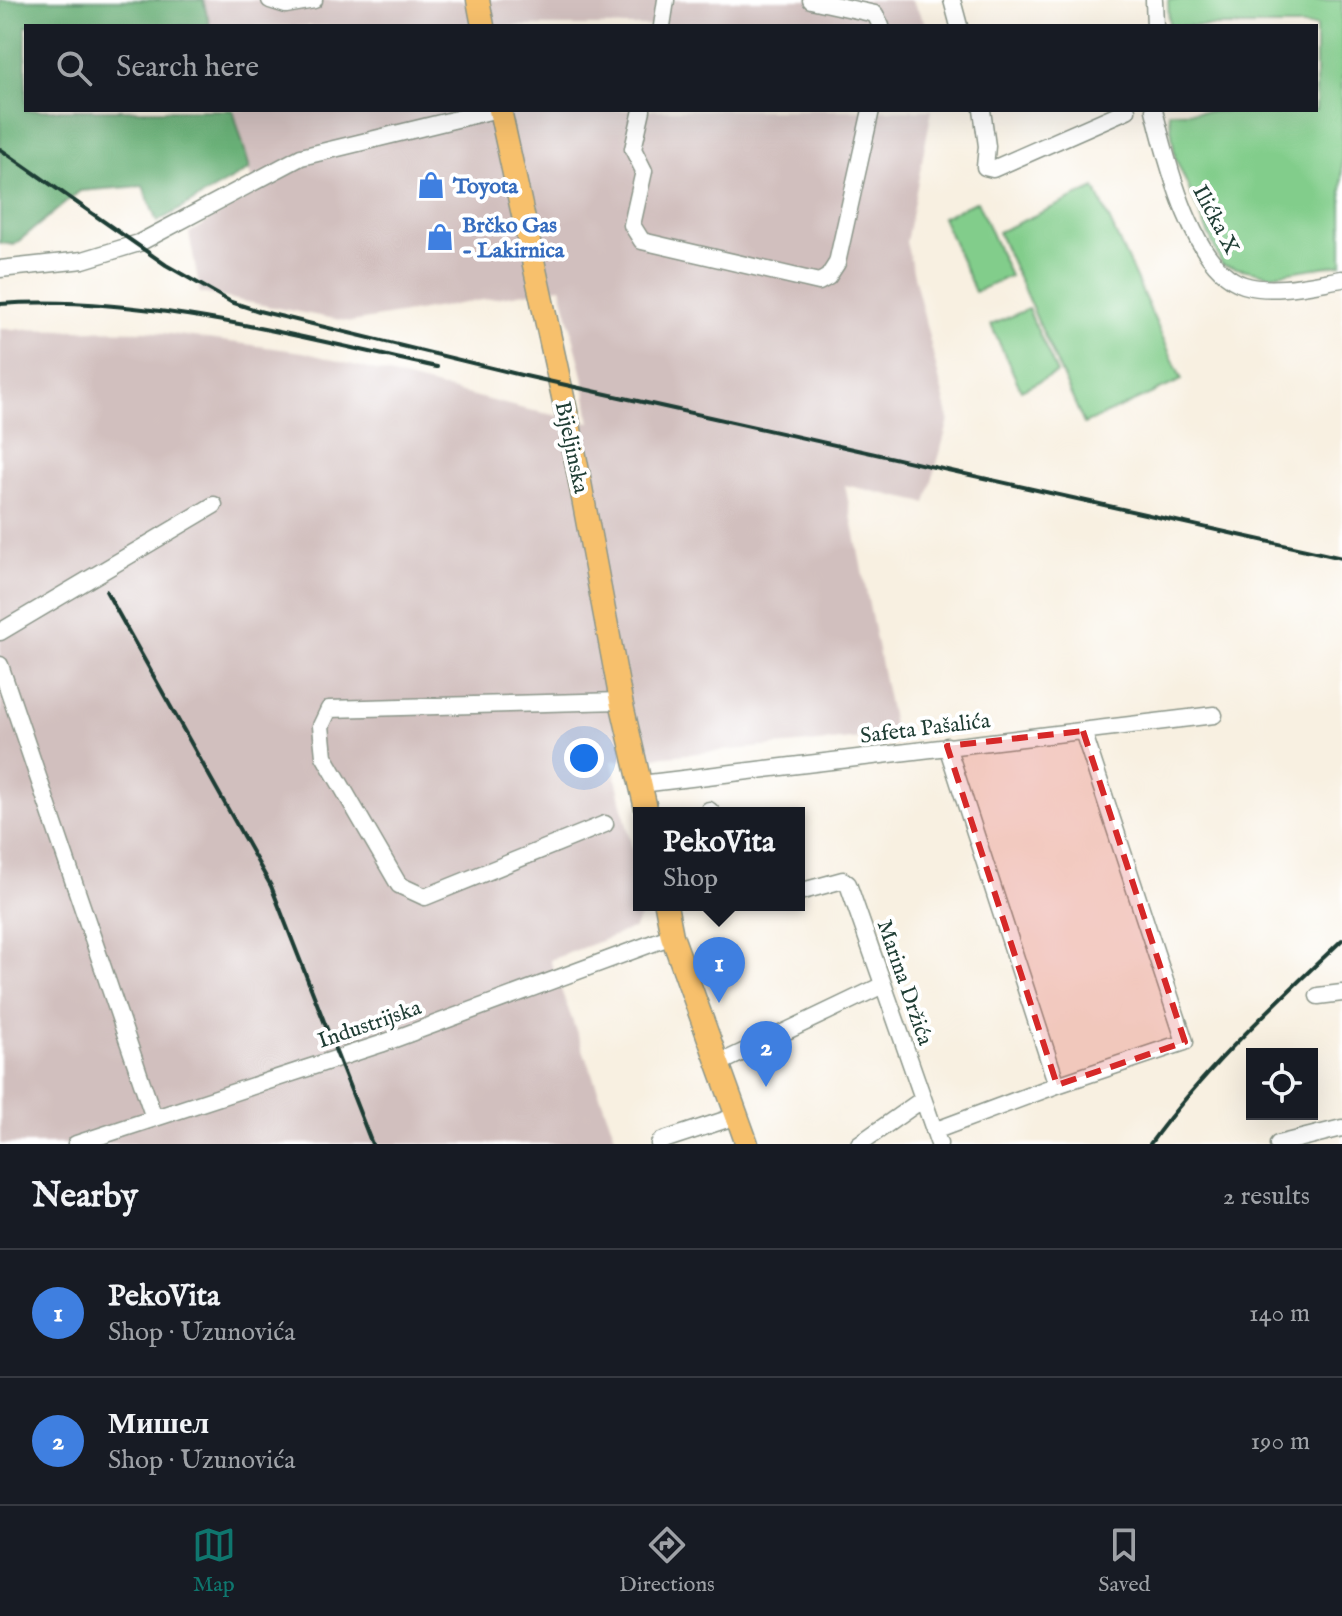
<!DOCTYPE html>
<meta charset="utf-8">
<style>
body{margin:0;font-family:"IM FELL English",serif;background:#242831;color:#f1f3f6}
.controls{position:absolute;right:24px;bottom:24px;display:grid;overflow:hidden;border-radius:0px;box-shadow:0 8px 32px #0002}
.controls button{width:72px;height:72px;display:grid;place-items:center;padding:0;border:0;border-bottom:2px solid #363941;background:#171b24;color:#f1f3f6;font:40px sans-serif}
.you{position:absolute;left:584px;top:758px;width:28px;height:28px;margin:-20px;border:6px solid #fff;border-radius:50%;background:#1a73e8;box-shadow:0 0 0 12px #1a73e833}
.badge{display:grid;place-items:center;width:52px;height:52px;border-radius:50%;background:#0f766e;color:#fff;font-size:26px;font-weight:700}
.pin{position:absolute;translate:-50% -66px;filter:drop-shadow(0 2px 4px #0008)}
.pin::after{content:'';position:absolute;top:42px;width:28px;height:24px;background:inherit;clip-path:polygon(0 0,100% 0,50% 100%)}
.popup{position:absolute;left:633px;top:807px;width:172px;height:104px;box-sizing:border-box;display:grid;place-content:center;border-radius:0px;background:#171b24;filter:drop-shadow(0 2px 6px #0005);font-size:26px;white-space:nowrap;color:#9ea1a6}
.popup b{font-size:30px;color:#f1f3f6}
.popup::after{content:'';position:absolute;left:50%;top:100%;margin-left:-16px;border:16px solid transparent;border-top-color:#171b24}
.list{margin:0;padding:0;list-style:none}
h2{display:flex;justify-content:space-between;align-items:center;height:104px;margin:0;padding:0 32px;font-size:34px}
h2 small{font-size:26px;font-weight:400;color:#9ea1a6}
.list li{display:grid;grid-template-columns:52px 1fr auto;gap:24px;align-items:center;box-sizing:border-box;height:128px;padding:0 32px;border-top:2px solid #363941}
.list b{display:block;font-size:30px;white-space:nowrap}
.list p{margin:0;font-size:26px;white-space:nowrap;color:#9ea1a6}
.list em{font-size:26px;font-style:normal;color:#9ea1a6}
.icon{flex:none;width:44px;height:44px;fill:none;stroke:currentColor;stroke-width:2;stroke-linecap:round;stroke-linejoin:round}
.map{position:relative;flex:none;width:1342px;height:1144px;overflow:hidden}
.search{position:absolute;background:#171b24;box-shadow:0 8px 32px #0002;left:24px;right:24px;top:24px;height:88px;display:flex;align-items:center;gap:20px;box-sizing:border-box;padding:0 28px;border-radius:0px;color:#9ea1a6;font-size:30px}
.sheet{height:360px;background:#171b24}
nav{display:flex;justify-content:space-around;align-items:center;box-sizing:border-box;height:112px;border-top:2px solid #363941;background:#171b24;font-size:22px;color:#9ea1a6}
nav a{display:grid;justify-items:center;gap:4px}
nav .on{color:#0f766e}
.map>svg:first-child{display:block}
.industrial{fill:#d1bfbe}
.green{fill:#82cd8b;stroke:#508560;stroke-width:2}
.forest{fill:#69b077;stroke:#447656;stroke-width:2}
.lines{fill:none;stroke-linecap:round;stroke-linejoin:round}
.minor-casing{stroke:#8c968a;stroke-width:19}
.major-casing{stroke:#8c968a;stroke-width:25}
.minor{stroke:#fff;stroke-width:16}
.major{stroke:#f7c06c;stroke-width:22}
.rail{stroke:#1f3d34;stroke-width:4}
.marked{fill:#d62828;fill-opacity:0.2;stroke:#d62828;stroke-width:6;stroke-dasharray:16 10;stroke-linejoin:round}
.labels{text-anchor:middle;stroke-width:8;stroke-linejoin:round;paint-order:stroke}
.shop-label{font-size:22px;font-weight:bold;fill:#366cbe;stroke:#fff;text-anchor:start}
.street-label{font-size:22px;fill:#1f3d34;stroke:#fff}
</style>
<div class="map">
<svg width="1342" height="1144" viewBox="0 0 1342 1144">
<rect width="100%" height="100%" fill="#fff"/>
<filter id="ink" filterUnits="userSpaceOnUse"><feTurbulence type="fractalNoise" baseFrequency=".0125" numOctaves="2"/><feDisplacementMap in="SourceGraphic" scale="16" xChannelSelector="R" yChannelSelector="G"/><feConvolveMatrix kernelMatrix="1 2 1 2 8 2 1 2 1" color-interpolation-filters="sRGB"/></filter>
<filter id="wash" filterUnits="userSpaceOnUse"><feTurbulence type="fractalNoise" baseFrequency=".006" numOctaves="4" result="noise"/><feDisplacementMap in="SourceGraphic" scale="32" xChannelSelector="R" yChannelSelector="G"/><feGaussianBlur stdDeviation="1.8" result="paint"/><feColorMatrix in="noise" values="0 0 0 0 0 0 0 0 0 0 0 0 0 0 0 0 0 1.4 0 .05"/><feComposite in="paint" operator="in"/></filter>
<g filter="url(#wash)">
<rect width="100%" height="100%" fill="#f8f0e1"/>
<path class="industrial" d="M 203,0 L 912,0 L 927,26 L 210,26 Z
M 233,110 L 932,110 L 906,242 L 949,420 L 926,503 L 845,485 L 895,735 L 612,761 L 639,878 L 639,905 L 645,905 L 635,928 L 550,960 L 618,1144 L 0,1144 L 0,329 L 148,331 L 303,352 L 524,409 L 590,422 L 583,376 L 561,287 L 351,322 L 200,293 L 189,233 L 255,193 Z"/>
<path class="green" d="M 1168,0 L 1342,0 L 1342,264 L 1270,275 L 1222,265 L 1175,157 L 1169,112 L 1316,110 L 1316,26 L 1169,26 Z
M 1095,188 L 1182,380 L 1084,424 L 998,232 Z
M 977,201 L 1010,276 L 975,292 L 942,217 Z
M 1028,309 L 1057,373 L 1021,390 L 991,325 Z"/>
<path class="forest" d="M 0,0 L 203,0 L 210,26 L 26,26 L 26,110 L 233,110 L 250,169 L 157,222 L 143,186 L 80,191 L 14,245 L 0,243 Z"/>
</g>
<g filter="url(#ink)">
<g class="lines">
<g class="minor-casing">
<path id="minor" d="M 270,0 L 286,5 L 314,0
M 811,0 L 875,14 L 881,26
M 952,0 L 959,26
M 1154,0 L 1155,26
M 662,26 L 666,0
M 642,110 L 633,149 L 644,171 L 632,225 L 642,241 L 819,282 L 828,277 L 837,263 L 871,110
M 982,110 L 987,146 L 985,167 L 993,169 L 1127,110
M 1154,110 C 1166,158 1192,269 1244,285 C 1274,294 1312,284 1342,279
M 0,269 L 83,260 L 139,243 L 301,157 L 494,110
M 0,632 L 214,505
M 0,665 L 154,1118
M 641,784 L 1214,715
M 709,810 L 712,813
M 605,824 L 425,897 L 399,885 L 324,756 L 321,726 L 329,709 L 621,701
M 799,892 L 843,880 L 848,884 L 939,1144
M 1318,996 L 1342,993
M 718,1064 L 883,985
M 1057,1085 L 1185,1042 L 1083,731
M 934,1131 L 1057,1085 L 947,746
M 76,1144 L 381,1044 L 672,936
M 659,1144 L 661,1141 L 737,1116
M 859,1144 L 923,1099
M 1278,1144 L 1342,1128"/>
</g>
<g class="major-casing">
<path id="major" d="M 478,0 L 483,26
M 500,110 L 570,429 L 621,701 L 647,813
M 666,905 L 672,936 L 747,1144"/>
</g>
<use href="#minor" class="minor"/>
<use href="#major" class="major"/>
<path class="rail" d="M 0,149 L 166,265 L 231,302 L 259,311 L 521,375 L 1342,558
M 0,304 C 140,294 300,337 437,367
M 106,591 L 271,886 L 372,1144
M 1150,1144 C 1206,1067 1274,1005 1342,940"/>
</g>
</g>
<path class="marked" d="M 1083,731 L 1185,1042 L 1057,1085 L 947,746 Z"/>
<defs>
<g id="shop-bare" transform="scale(2.16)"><path d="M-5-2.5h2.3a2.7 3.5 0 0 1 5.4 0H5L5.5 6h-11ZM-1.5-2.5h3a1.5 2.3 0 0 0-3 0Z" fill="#3f7fe0" stroke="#fff" stroke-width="2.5" paint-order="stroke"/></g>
</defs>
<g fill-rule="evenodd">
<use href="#shop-bare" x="431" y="185"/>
<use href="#shop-bare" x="440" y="237"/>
</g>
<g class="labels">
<g class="shop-label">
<text x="453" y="193">Toyota</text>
<text x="462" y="232">Brčko Gas<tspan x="462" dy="25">- Lakirnica</tspan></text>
</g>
<g class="street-label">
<text transform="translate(1217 219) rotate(62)" y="8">Ilićka X</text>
<text transform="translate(573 447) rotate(78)" y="8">Bijeljinska</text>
<text transform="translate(925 727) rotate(-7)" y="8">Safeta Pašalića</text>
<text transform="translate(906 982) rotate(71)" y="8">Marina Držića</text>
<text transform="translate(369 1023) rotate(-19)" y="8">Industrijska</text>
</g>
</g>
</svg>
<div class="controls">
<button><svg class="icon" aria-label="locate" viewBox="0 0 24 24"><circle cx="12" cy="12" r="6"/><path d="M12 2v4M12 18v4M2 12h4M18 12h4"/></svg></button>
</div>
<div class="you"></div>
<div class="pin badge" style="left:719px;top:1003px;background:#3f7fe0">1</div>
<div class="popup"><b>PekoVita</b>Shop</div>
<div class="pin badge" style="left:766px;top:1087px;background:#3f7fe0">2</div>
<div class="search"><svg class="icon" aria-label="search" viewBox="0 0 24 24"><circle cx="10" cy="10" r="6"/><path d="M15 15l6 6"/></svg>Search here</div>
</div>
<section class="sheet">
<h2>Nearby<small>2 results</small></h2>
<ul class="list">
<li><span class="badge" style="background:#3f7fe0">1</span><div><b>PekoVita</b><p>Shop · Uzunovića</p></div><em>140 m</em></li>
<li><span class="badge" style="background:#3f7fe0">2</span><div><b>Мишел</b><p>Shop · Uzunovića</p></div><em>190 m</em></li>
</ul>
</section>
<nav>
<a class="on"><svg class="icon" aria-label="map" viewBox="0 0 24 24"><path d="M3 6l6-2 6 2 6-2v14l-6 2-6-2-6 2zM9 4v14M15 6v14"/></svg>Map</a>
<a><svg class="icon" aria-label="directions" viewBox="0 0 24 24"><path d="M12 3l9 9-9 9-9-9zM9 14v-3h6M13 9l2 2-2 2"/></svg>Directions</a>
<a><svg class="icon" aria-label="saved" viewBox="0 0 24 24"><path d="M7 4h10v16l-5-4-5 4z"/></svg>Saved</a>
</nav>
